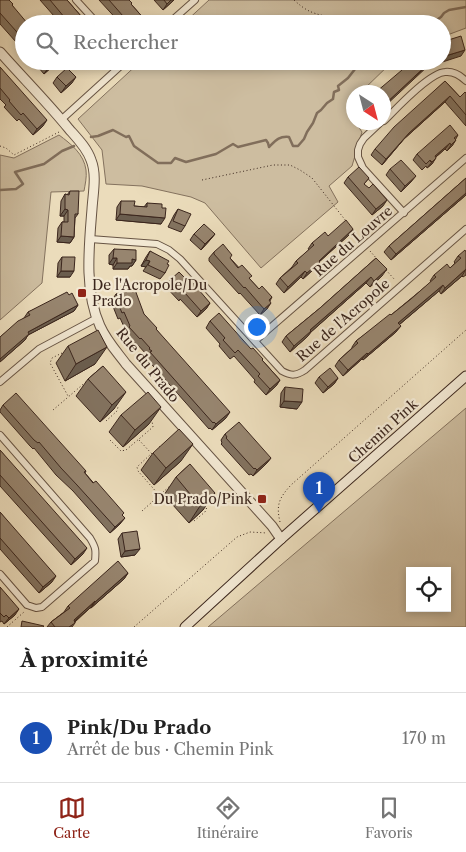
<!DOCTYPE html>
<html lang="fr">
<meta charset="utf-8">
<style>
body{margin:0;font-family:"Libre Caslon Text",serif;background:#f6f6f6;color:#222}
.controls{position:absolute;right:15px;bottom:15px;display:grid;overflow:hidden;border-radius:0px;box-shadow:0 2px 8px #0003}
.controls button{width:45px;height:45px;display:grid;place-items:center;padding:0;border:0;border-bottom:1px solid #e0e0e0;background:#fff;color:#222;font:25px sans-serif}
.compass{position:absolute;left:346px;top:85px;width:45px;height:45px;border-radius:50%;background:#fff;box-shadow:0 2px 8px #0003;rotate:144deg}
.you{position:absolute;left:256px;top:326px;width:18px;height:18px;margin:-12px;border:4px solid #fff;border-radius:50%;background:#1a73e8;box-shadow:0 0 0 8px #1a73e833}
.badge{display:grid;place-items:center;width:32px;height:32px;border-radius:50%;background:#8f2418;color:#fff;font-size:16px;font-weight:700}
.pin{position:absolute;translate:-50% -41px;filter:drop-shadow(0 1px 2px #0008)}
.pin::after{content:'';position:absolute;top:26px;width:18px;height:15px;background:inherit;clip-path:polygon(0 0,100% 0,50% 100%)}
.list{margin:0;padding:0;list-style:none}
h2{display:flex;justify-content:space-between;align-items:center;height:65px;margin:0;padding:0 20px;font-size:21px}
h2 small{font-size:16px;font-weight:400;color:#767676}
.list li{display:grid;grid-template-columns:32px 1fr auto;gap:15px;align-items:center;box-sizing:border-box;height:90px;padding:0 20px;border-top:1px solid #e0e0e0}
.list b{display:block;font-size:19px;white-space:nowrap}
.list p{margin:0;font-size:16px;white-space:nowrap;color:#767676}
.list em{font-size:16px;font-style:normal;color:#767676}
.icon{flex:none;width:28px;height:28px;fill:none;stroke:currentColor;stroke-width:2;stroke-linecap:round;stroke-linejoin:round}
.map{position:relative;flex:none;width:466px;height:627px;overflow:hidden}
.search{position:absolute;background:#fff;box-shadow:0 2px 8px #0003;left:15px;right:15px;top:15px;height:55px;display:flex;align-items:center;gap:12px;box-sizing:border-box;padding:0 18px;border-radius:28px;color:#767676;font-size:19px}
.sheet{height:155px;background:#fff}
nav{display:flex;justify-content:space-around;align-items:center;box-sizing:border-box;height:70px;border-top:1px solid #e0e0e0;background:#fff;font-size:14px;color:#767676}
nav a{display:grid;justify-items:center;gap:2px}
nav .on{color:#8f2418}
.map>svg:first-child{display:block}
.green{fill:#cdbda0;stroke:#84725e;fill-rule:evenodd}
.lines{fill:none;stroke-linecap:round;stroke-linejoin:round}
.stream{stroke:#816e5b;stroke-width:2.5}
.minor-casing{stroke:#675444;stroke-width:8}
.tertiary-casing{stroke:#675444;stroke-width:11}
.secondary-casing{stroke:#3b261d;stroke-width:11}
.path{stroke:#3b261d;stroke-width:1;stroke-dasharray:1 2.5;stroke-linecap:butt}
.minor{stroke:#f2e8d3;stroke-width:6}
.tertiary{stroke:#f2e8d3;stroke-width:9}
.secondary{stroke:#f2e8d3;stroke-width:9}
.wall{fill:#82725f;stroke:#3b261d}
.shaded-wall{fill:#6a5d4e;stroke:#3b261d}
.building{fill:#97856f;stroke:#3b261d}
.poi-dot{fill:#8f2418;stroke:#f2e8d3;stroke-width:2}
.labels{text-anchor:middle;stroke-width:4.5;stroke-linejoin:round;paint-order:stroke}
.street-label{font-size:14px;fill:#3b261d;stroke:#f2e8d3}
.poi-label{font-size:14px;fill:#3b261d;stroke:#f2e8d3;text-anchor:start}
</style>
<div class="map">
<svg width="466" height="627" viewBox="0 0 466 627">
<rect width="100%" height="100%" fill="#ebdcbb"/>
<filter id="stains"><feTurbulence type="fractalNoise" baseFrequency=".004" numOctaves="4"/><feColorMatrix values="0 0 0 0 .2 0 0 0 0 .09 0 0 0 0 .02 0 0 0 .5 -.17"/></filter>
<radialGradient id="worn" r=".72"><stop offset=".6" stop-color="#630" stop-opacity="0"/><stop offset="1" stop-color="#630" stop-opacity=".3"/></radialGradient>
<path class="green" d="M 209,0 L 466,0 L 466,28 L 442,37 L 442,24 L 183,24 Z
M 141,61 L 393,61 L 361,92 L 354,92 L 353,100 L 347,107 L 353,118 L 354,122 L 356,123 L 362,132 L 352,166 L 329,186 L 338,202 L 261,268 L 205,203 L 191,197 L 142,186 L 106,184 L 102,150 L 78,119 Z
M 59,135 C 71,144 84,154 86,170 C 87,177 85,185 84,191 L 51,192 L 42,283 L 0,320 L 0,155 L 14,158 Z
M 466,408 L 466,627 L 208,627 ZM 410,571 L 447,571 L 447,608 L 410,608 Z"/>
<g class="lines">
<path class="stream" d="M 421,24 L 423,23 L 431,24
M 431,24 L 441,17 L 444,13 L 449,10 L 466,7
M 91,137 L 98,136 L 113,130 L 126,137 L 129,136 L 134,146 L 158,163 L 171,163 L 175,158 L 186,162 L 216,154 L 233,144 L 238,147 L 266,140 L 268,143 L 269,147 C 276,140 279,136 289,137 L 293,146 L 298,146 L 304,139 L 307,132 L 313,123 L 317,113 L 321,110 L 327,103 L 333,99 L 334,92 L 339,90 L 338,86 L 348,78 L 359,64 L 362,66 L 365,65 L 366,61
M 0,190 L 16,189 L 23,184 L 15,172 L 44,164 L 62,151 L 74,146"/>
<g class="minor-casing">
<path id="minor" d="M 76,0 L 98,24
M 168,24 L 195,0
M 61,120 L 126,61
M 384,121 C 396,109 429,73 445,72 C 454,71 460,75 466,81
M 381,122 L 364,138 L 360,144 L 358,150 L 358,157 L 363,168 L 404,213
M 90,239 L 157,244 L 169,250 L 180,259 L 282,371 C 291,376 296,376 305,370 L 466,229
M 255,341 L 466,158
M 0,382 L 39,349 L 97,318
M 0,435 L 90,538 C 96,548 96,550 95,561 L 42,607 L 36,608 L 27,605 L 0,574"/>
</g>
<g class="tertiary-casing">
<path id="tertiary" d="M 0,52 C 23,78 47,102 69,129 C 77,138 87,148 91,160 C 97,175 93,193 92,209 C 89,247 84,291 100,326 C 106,340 117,352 126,364 L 272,526 L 281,539"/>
</g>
<g class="secondary-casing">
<path id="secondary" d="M 185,627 L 281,539 L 466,376"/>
</g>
<path class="path" d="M 294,0 C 305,10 311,13 325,16
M 0,146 L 6,148 L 14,155 L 61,131
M 202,180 L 273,165 L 290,165 L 300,170 L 312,178 L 346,221
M 353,230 L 361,240
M 370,251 L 377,259
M 386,270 L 395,280
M 62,353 L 52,358 L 50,363 L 68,396
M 53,410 L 88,380
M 106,421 L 117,411 L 118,407 L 117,406
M 110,440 L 121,451 L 126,450 L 153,427 L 152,421 L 151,420
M 139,440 L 151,453
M 159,447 L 166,442
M 152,453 L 137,467 L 138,471 L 159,495
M 142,511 L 171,485
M 194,521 L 205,512 L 207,507 L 206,505
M 280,522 C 276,505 279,498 291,485 L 466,330
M 7,627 L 24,612
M 134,627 L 237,537 L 250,532 L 267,533"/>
<use href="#minor" class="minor"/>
<use href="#tertiary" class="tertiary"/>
<use href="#secondary" class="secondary"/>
</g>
<path class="wall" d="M 0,0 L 12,5 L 24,24 L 24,51 L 0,24 Z
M 40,0 L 67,0 L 88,24 L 61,24 Z
M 99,0 L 129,0 L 131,4 L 146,21 L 144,24 L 121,24 Z
M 154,0 L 174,0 L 163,10 Z
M 33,61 L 57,61 L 54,65 L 44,74 Z
M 95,61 L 102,61 L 98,65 Z
M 0,67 L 43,126 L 33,135 L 19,119 L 17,121 L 4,107 L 6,105 L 0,99 Z
M 57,77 L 72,83 L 61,93 L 53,83 Z
M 445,81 L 460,97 L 466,93 L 466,126 L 445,102 L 404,139 L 382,165 L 371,155 L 375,149 Z
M 458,135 L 452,146 L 447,151 L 445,149 L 436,157 L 432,164 L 427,168 L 426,166 L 422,170 L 413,160 L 417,154 Z
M 390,169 L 411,182 L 401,192 L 386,175 Z
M 348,177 L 369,178 L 364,184 L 383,206 L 372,215 L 344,183 Z
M 466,178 L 466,195 L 391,260 L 384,252 L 389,246 Z
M 70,191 L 78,214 L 75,218 L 74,237 L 70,243 L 57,242 L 58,228 L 62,222 L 64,222 L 64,216 L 60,216 L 61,201 L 65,194 L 67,195 Z
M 121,201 L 134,206 L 144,207 L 147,203 L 162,208 L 161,224 L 116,220 L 117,207 Z
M 178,209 L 185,226 L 181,232 L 168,227 L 174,215 Z
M 353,229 L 349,235 L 319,262 L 315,268 L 303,279 L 301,277 L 284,293 L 276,284 L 280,278 L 292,267 L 296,261 L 309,250 L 308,249 L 312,243 L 328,236 Z
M 194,234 L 215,234 L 210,240 L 201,250 L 190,240 Z
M 114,249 L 136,260 L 132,266 L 130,266 L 128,269 L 113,269 L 113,265 L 109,264 L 109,255 Z
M 150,251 L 167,264 L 165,273 L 160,279 L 143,271 L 146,267 L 141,266 L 146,257 Z
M 214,252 L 230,258 L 259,289 L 272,297 L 270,301 L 267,309 L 260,315 L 240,293 L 239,294 L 209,261 L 209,258 Z
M 466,252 L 466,275 L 463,277 L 462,276 L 441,294 L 439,291 L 399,325 L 396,332 L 363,360 L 362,359 L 343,376 L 335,366 L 339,360 L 352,348 L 352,347 L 356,341 L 391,315 L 431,282 L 430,281 L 434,275 L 450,268 L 455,263 L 454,262 L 458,256 Z
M 62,257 L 70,277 L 57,277 L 58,263 Z
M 376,258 L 382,276 L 370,287 L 366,283 L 311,332 L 307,337 L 290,352 L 282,342 L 286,336 L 320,308 Z
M 185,278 L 210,303 L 206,309 L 197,317 L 180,299 L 179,301 L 165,286 L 170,280 Z
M 116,294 L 144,314 L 226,418 L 212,430 L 210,428 L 209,429 L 146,358 L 147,357 L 145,355 L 146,354 L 137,344 L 136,345 L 125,333 L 126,331 L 120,318 L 118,319 L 112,304 L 113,302 L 112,300 Z
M 69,295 L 78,305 L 74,311 L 28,335 L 25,340 L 0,362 L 0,337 L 24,318 L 28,312 Z
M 210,321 L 251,349 L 263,361 L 280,380 L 276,386 L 266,395 L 254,382 L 255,380 L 234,356 L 230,359 L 219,346 L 220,344 L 206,328 Z
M 68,346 L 95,364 L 65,381 L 56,363 Z
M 103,366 L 114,409 L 100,422 L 76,396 L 88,379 Z
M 319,377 L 338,378 L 334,384 L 323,393 L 315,383 Z
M 285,387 L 297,409 L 280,407 L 281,393 Z
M 3,405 L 86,471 L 85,473 L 122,516 L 120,524 L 110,533 L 73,491 L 56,475 L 34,448 L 33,449 L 30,446 L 0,412 L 0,410 Z
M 121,415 L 149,424 L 123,447 L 109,432 Z
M 225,434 L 271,458 L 266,464 L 253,476 L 251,474 L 249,475 L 221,444 L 222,443 L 221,440 Z
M 0,450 L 83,554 L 71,565 L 0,486 Z
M 153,453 L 181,461 L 154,485 L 141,470 Z
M 190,464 L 203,510 L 189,523 L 164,495 L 176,477 Z
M 0,512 L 52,582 L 39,593 L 0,549 Z
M 122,533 L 135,555 L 121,557 L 118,539 Z
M 128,573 L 124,579 L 91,608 L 90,608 L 75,622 L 75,623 L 72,627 L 47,627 L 51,622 L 64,612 L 68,606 Z
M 0,587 L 15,615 L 4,624 L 2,621 L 0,622 Z"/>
<path class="shaded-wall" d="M 171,0 L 174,0 L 163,10 L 167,4 Z
M 465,50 L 461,56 L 433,65 L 435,61 L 442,61 L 442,57 Z
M 56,61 L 57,61 L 54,65 L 44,74 L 48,68 Z
M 432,61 L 428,66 L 384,107 L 384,105 Z
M 76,77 L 72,83 L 61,93 L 66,86 Z
M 450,96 L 445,102 L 404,139 L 382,165 L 386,159 L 409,133 Z
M 47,120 L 43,126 L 33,135 L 37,129 Z
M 456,140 L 452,146 L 447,151 L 451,145 Z
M 450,143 L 445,149 L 430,162 L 435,156 Z
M 436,158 L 432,164 L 427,168 L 432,162 Z
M 416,176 L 411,182 L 401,192 L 405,186 Z
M 466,193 L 466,195 L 391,260 L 396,254 Z
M 387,200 L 383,206 L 372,215 L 376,209 Z
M 65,209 L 68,210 L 64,216 L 60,216 Z
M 120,214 L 165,218 L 161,224 L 116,220 Z
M 353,229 L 349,235 L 319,262 L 315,268 L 303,279 L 307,273 L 319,261 Z
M 215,234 L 210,240 L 201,250 L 205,244 Z
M 61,236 L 74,237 L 70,243 L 57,242 Z
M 113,258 L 117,258 L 113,265 L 109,264 Z
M 132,259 L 136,260 L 132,266 L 130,266 L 128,269 L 113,269 L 117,263 Z
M 146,260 L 150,261 L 146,267 L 141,266 Z
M 387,269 L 382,276 L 370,287 L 374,281 Z
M 466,269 L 462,276 L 441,294 L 445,288 Z
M 61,271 L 74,271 L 70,277 L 57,277 Z
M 305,271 L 301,277 L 284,293 L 288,287 Z
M 371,277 L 366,283 L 311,332 L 307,337 L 290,352 L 294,346 L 310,330 Z
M 443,285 L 439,291 L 394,329 L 398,323 Z
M 210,303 L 206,309 L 197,317 L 201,311 Z
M 271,303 L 267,309 L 260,315 L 264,309 Z
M 78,305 L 74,311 L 28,335 L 25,340 L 0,362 L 0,359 L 28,332 Z
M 401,326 L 396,332 L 363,360 L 368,354 Z
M 107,347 L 95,364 L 65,381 L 76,364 Z
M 367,353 L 362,359 L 343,376 L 348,370 Z
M 338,378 L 334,384 L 323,393 L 328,387 Z
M 280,380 L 276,386 L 266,395 L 270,389 Z
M 126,392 L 114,409 L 100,422 L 112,405 Z
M 284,401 L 302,402 L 297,409 L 280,407 Z
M 161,407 L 149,424 L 123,447 L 135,430 Z
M 230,412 L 226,418 L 212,430 L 216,424 Z
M 193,444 L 181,461 L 154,485 L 166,468 Z
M 271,458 L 266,464 L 253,476 L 257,470 Z
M 215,493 L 203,510 L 189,523 L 200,506 Z
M 125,518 L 120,524 L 110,533 L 115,527 Z
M 87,548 L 83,554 L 71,565 L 75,559 Z
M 140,549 L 135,555 L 121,557 L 125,551 Z
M 128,573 L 124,579 L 91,608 L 95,602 Z
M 56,576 L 52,582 L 39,593 L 43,587 Z
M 95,601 L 90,608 L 69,626 L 74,620 Z
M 19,609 L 15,615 L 4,624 L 9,618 Z"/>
<path class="building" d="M 0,0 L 9,0 L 13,4 L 12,5 L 28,24 L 24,24 L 24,40 L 0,13 Z
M 50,0 L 67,0 L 88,24 L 70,24 Z
M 109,0 L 129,0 L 132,3 L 131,4 L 146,21 L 142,24 L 130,24 Z
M 164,0 L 171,0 L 167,4 Z
M 461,36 L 465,50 L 442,57 L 442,42 Z
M 43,61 L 56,61 L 48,68 Z
M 409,61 L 431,61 L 384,105 L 384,92 L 376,92 L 402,70 L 401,69 Z
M 0,67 L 47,120 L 37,129 L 23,113 L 21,115 L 9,101 L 10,100 L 0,88 Z
M 67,68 L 76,77 L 66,86 L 57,77 Z
M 445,81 L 460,97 L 465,92 L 466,93 L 466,115 L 450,96 L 409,133 L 386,159 L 375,149 L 394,127 Z
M 450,125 L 458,135 L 454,138 L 456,140 L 451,145 L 450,143 L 435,156 L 436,158 L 432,162 L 430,160 L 426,164 L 417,154 Z
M 401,160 L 416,176 L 405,186 L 390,169 Z
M 359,167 L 369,178 L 364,184 L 369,188 L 373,184 L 387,200 L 376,209 L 348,177 Z
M 466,178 L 466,193 L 396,254 L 389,246 Z
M 70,191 L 79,191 L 78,214 L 75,214 L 74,237 L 61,236 L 62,222 L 68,222 L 68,210 L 65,209 L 65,194 L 69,195 Z
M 121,201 L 135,201 L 134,206 L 147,207 L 147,203 L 162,204 L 162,208 L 166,208 L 165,218 L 120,214 Z
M 178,209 L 191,214 L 185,226 L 173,221 Z
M 346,220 L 353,229 L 319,261 L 320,262 L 307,273 L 305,271 L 288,287 L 280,278 L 298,263 L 296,261 L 314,245 L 312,243 L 325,232 L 328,236 Z
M 204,224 L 215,234 L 205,244 L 194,234 Z
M 223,244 L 232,255 L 230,258 L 238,268 L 242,265 L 252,276 L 249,278 L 259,289 L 262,286 L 272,297 L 269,300 L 271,303 L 264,309 L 245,287 L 244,288 L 214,254 L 214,252 Z
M 114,249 L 136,250 L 136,260 L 132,259 L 132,263 L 117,263 L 117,258 L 113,258 Z
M 465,250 L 466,252 L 466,269 L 445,288 L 443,285 L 424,301 L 398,323 L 401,326 L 368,354 L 367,353 L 348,370 L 339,360 L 358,343 L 356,341 L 390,314 L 391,315 L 411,299 L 436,277 L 434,275 L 447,264 L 450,268 L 461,258 L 458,256 Z
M 150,251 L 169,261 L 167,264 L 169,265 L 165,273 L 148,265 L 150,261 L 146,260 Z
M 62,257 L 75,257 L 74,271 L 61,271 Z
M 376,258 L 387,269 L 374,281 L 371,277 L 310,330 L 311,331 L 294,346 L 286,336 L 320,308 Z
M 179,272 L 185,278 L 187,276 L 210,303 L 201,311 L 185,293 L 183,295 L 170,280 Z
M 133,286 L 134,287 L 144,314 L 157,328 L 156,329 L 230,412 L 216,424 L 214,422 L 213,423 L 150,352 L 152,351 L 149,349 L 150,348 L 141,338 L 140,339 L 129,327 L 130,326 L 124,312 L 122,313 L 116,298 L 118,297 L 116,294 L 132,288 Z
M 67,292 L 69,295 L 72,293 L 78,305 L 28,332 L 29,334 L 0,359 L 0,337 L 18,321 L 30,315 L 28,312 Z
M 219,313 L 251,349 L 253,348 L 263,359 L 262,360 L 280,380 L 270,389 L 258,376 L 260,374 L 238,350 L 235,353 L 223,340 L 225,338 L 210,321 Z
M 98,330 L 107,347 L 76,364 L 68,346 Z
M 103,366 L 126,392 L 112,405 L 88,379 Z
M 330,368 L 338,378 L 328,387 L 319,377 Z
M 285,387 L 303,389 L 302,402 L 284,401 Z
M 148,392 L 161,407 L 135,430 L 121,415 Z
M 16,393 L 86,471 L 84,472 L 93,483 L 96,481 L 124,513 L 122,515 L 125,518 L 115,527 L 77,485 L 61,468 L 39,442 L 38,443 L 34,440 L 3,405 Z
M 239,422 L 271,458 L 257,470 L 255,468 L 254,469 L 226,438 L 227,437 L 225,434 Z
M 179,429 L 193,444 L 166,468 L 153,453 Z
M 0,450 L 87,548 L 75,559 L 0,475 Z
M 190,464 L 215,493 L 200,506 L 176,477 Z
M 0,512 L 56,576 L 43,587 L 0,538 Z
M 137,531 L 140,549 L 125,551 L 122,533 Z
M 118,561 L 128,573 L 95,602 L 95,601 L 74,620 L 75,623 L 69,627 L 55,627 L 51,622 L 70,608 L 68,606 Z
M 0,587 L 19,609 L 9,618 L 6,615 L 4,617 L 0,613 Z
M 22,621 L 44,626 L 43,627 L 21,627 Z"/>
<g class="poi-dot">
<rect x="77" y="288" width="10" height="10" rx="2.5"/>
<rect x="257" y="494" width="10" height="10" rx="2.5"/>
</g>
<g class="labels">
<g class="street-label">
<text transform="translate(353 241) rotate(-41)" y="5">Rue du Louvre</text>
<text transform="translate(343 320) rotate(-41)" y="5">Rue de l'Acropole</text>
<text transform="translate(148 365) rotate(51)" y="5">Rue du Prado</text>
<text transform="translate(383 431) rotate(-42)" y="5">Chemin Pink</text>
</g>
<g class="poi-label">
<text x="92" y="290">De l'Acropole/Du<tspan x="92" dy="16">Prado</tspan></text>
<text x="252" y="504" text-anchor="end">Du Prado/Pink</text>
</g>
</g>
<rect width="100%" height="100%" filter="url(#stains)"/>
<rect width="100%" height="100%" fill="url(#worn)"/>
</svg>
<div class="controls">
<button><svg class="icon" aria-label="locate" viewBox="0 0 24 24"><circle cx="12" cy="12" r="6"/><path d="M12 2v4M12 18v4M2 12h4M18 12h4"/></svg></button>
</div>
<svg class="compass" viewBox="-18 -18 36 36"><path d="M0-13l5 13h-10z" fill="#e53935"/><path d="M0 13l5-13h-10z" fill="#767676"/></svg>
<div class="you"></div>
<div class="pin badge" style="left:319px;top:513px;background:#1a4fb4">1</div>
<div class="search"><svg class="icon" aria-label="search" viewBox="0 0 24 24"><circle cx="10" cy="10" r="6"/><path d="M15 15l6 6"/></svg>Rechercher</div>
</div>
<section class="sheet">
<h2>À proximité<small></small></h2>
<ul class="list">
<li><span class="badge" style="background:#1a4fb4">1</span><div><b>Pink/Du Prado</b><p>Arrêt de bus · Chemin Pink</p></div><em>170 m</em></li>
</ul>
</section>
<nav>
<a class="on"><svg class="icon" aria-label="map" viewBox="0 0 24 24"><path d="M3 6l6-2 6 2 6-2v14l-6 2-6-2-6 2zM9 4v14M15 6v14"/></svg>Carte</a>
<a><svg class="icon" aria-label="directions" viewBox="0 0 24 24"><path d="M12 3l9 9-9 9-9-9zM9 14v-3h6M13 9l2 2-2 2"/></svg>Itinéraire</a>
<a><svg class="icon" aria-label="saved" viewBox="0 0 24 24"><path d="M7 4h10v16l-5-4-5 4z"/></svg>Favoris</a>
</nav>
